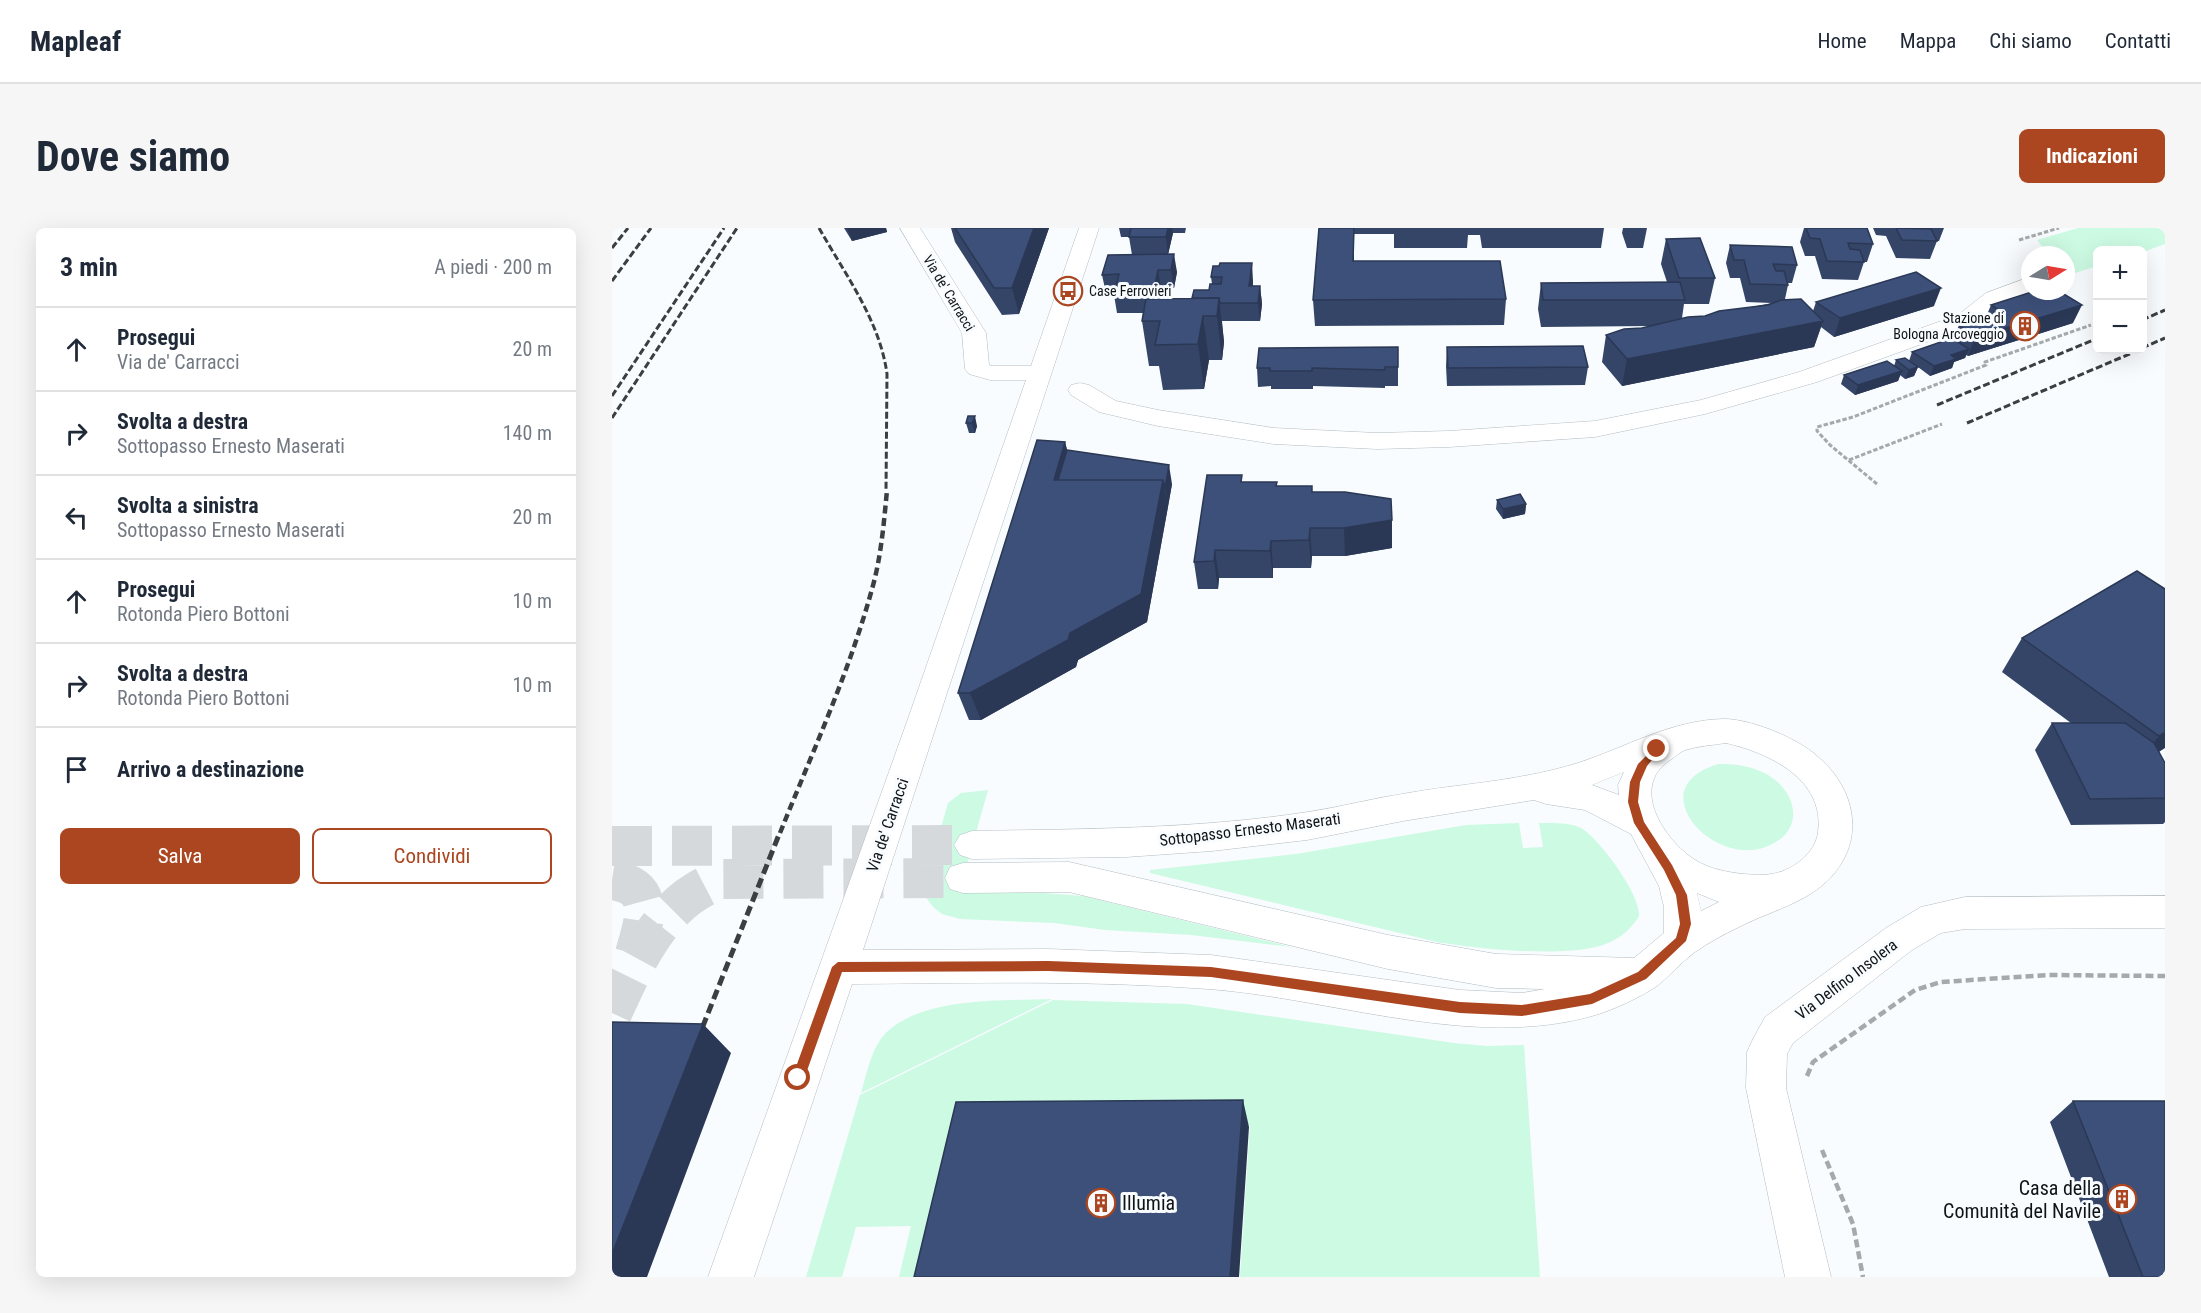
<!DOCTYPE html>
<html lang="it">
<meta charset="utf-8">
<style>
body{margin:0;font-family:"Roboto Condensed",sans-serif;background:#f6f6f7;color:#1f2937}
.controls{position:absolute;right:18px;top:18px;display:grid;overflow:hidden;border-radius:9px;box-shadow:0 6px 24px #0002}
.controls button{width:54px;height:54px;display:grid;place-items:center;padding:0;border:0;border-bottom:2px solid #e0e1e3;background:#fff;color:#1f2937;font:30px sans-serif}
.compass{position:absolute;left:1409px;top:18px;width:54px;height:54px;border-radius:50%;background:#fff;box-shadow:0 6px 24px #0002;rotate:79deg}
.stop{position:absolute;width:18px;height:18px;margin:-14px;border:4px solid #ac4620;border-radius:50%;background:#fff}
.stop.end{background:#ac4620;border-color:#fff;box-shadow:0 2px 6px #0008}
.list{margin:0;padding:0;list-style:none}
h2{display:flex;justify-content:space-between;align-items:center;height:78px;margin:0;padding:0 24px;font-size:26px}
h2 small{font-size:20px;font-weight:400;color:#747a83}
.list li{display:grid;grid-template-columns:39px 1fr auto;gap:18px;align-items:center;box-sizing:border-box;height:84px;padding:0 24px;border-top:2px solid #e0e1e3}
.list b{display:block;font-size:22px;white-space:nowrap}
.list p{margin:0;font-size:20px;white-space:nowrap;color:#747a83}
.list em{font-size:20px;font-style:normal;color:#747a83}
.actions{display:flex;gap:12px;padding:18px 24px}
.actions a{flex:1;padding:14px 0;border:2px solid #ac4620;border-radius:9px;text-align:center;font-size:21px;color:#ac4620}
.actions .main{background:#ac4620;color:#fff}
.icon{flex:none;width:33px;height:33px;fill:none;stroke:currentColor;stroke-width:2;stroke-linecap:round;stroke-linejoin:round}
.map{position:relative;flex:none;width:1553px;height:1049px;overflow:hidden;border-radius:9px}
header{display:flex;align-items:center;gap:36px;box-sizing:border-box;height:84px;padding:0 30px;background:#fff;border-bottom:2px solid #e0e1e3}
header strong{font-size:28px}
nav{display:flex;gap:33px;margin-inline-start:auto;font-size:21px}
.intro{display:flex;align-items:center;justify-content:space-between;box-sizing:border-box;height:144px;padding:0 36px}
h1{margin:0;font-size:42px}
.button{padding:15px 27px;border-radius:9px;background:#ac4620;color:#fff;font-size:21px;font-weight:700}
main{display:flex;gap:36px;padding:0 36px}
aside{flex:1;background:#fff;border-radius:9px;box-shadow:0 6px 24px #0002}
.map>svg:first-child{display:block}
.green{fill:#cdfae3}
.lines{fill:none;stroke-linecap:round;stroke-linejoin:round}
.minor-tunnel{stroke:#d5d9db;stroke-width:40;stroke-dasharray:40 20;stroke-linecap:butt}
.minor-casing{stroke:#b3bcc1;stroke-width:1}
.path-far1{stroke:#a5a9ab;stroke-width:3;stroke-dasharray:4.5 2;stroke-linecap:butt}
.path{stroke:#a5a9ab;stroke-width:4.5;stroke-dasharray:8 4;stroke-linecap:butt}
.minor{fill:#fff;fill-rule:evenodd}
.rail-far2{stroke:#3b3f41;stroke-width:3;stroke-dasharray:7 3;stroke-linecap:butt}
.rail-far1{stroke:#3b3f41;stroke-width:4.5;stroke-dasharray:8 4.5;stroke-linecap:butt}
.rail{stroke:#3b3f41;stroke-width:5;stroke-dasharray:10 5;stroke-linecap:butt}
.wall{fill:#344568}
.shaded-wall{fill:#2b3855}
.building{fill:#3d5079;stroke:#2b3855;stroke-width:1.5}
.route{fill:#ac4620}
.labels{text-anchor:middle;stroke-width:6;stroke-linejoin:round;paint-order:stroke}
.far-poi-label{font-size:14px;fill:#101315;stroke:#f8fcfe;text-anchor:start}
.far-street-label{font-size:14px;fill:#101315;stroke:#f8fcfe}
.street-label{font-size:16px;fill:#101315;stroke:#f8fcfe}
.near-poi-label{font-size:20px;fill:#101315;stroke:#f8fcfe;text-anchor:end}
</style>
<header>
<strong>Mapleaf</strong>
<nav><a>Home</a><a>Mappa</a><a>Chi siamo</a><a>Contatti</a></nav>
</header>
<div class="intro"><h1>Dove siamo</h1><a class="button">Indicazioni</a></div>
<main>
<aside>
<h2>3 min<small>A piedi · 200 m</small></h2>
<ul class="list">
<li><svg class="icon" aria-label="ahead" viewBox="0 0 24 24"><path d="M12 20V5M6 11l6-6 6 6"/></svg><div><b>Prosegui</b><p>Via de' Carracci</p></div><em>20 m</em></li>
<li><svg class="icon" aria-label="right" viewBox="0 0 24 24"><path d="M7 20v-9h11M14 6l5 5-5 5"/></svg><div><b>Svolta a destra</b><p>Sottopasso Ernesto Maserati</p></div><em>140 m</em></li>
<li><svg class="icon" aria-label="left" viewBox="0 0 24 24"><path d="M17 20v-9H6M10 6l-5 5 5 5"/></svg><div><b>Svolta a sinistra</b><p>Sottopasso Ernesto Maserati</p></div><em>20 m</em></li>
<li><svg class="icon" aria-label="ahead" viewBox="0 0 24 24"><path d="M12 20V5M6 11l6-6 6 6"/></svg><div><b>Prosegui</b><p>Rotonda Piero Bottoni</p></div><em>10 m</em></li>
<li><svg class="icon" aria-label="right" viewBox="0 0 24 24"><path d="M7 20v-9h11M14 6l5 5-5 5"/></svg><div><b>Svolta a destra</b><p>Rotonda Piero Bottoni</p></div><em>10 m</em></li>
<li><svg class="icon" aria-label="arrive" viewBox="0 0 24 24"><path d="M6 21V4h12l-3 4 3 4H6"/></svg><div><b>Arrivo a destinazione</b></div></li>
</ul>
<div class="actions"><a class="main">Salva</a><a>Condividi</a></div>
</aside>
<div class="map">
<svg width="1553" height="1049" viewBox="0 0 1553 1049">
<rect width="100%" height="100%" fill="#f8fcfe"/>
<path class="green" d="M 1466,0 L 1553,0 L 1553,16 L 1531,24 L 1486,22 L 1485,38 L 1454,48 L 1454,27 L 1437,27 L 1425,12 Z
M 1107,536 C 1125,536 1140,538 1156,547 C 1186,565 1193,603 1156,618 C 1101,642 1026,558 1107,536 Z
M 376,562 L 347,665 L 418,664 L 471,668 L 679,719 L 579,707 L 493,702 L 442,695 L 348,691 L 330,686 L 321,679 L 313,668 L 311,662 L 336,575 L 349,565 Z
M 907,595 L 911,620 L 931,619 L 927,595 C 941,595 956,594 969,600 C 987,610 1029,667 1027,688 C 1019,701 1010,709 996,715 C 959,731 867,721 825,714 L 538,645 L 538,642 L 684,626 L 854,597 Z
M 440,771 L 249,865 C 254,848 258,827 268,812 C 300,768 391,773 440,771 Z
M 441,772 L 575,776 L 842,815 L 875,818 L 912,817 L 928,1049 L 628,1049 L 638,897 L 361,899 L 327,1049 L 287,1049 L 299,998 L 244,999 L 230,1049 L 194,1049 L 248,867 Z"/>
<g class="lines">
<path class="minor-tunnel" d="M 0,618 L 360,617
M 0,652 C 46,659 32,693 23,726
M 0,785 C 25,731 50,671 111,651 L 351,650"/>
<g class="minor-casing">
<path id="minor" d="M 288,0 L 308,0 L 374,105 L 377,137 L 380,138 L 419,138 L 467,0 L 487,0 L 251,722 L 436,721 L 599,727 L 848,762 L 910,765 L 933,761 L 884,760 L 776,741 L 457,664 L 351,665 L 338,661 L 333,650 L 338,639 L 351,635 L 457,634 L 776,707 L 884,726 L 1022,730 L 1052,705 L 1052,679 L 1047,658 L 1019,606 L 973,582 L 934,576 L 922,572 L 791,593 L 695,612 L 600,623 L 514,629 L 360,631 L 348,627 L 342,617 L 348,607 L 360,603 C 472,601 585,601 696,584 C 729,579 762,570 796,565 C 836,558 877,555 917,547 C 933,544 950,540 966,535 C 1015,519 1059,492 1112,491 C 1139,491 1185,510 1205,528 C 1238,555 1252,599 1229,636 C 1206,673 1164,680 1127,699 C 1112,706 1096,715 1083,724 C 1069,734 1058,748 1045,758 C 1029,769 999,783 980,788 C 859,822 719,770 596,761 C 478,752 358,755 240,756 L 142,1049 L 96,1049 L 297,488 L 414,152 L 378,152 L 357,146 L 353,141 L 350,105 ZM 1114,515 C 1157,525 1213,551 1206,604 C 1204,622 1188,636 1171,643 C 1158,648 1145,647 1131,646 C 1114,644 1098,641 1083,632 C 1052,612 1017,559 1058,532 C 1063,529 1068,524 1073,522 C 1086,518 1101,517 1114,515 ZM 1012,544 L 1006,557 L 1007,567 L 980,557 ZM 1085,665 L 1107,674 L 1089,683 Z
M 1418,49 L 1420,63 L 1390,75 L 1362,97 L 1205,154 L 1093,186 L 983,209 L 837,219 L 765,221 L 662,216 L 546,198 L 487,184 L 459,167 L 456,162 L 459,157 L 468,155 L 477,157 L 504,173 L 546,182 L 662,200 L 765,205 L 837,203 L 983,193 L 1089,172 L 1187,144 L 1346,87 L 1374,65 Z
M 1553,668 L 1553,700 L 1353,701 L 1329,705 L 1300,722 L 1181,815 L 1175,826 L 1174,860 L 1219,1049 L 1173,1049 L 1134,860 L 1135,824 L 1141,811 L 1153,789 L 1274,700 L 1309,679 L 1353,669 Z"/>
</g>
<path class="path-far1" d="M 1407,12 L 1447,0
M 1237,232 L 1330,196
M 1265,256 L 1218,217 L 1205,203 L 1205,199 L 1241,189 L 1374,137 L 1373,134 L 1479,97"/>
<path class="path" d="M 1195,848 L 1201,834 L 1303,762 L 1329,754 L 1436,747 L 1553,748
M 1210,922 L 1241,996 L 1251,1049"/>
<use href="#minor" class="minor"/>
<path class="rail-far2" d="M 207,0 C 233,46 268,93 275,146 L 274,263
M 0,20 L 16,0
M 0,53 L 39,0
M 1530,92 L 1553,82
M 1530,120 L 1553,110
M 0,168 L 112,0
M 1325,177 L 1486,110
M 0,190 L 125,0
M 1355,195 L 1527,122"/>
<path class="rail-far1" d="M 168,605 C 200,525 237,445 260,361 C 269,330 272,294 275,262"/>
<path class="rail" d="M 85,813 L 168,604"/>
</g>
<path class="wall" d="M 232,0 L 274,0 L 275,4 L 240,13 Z
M 339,0 L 437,0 L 407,86 L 390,87 L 343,14 Z
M 507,0 L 574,0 L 573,5 L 561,5 L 556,26 L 565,44 L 562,60 L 549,60 L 547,71 L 580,70 L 597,62 L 600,56 L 599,49 L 601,38 L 641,53 L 641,58 L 648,58 L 650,76 L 648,93 L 610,93 L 612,114 L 610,132 L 597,132 L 592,161 L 551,162 L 547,138 L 537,138 L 530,93 L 531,85 L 505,85 L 502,67 L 502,64 L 494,65 L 490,47 L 520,27 L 517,9 L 509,9 Z
M 707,0 L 992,0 L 989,20 L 870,20 L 868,7 L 856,7 L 855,20 L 782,20 L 782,6 L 742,6 L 742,33 L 894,71 L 892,97 L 703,98 L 701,72 Z
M 1011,0 L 1037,0 L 1035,0 L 1031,20 L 1015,20 L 1010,5 Z
M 1192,0 L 1255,0 L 1261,16 L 1255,34 L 1252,34 L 1246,52 L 1210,51 L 1203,28 L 1193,28 L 1188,14 Z
M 1261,0 L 1332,0 L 1327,13 L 1325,13 L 1318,31 L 1284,30 L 1274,8 L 1264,7 Z
M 1054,11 L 1103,50 L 1097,76 L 1072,76 L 1070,90 L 1093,88 L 1160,75 L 1134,74 L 1128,50 L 1118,50 L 1114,35 L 1118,17 L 1185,37 L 1180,55 L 1176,55 L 1176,57 L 1173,71 L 1201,83 L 1204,74 L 1322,78 L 1222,109 L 1209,99 L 1202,119 L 1010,158 L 990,134 L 994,107 L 1038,98 L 929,99 L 926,81 L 929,55 L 1055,54 L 1049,36 Z
M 1379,77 L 1461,95 L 1356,128 L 1354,127 L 1353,130 L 1342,134 L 1340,140 L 1318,148 L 1306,139 L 1302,148 L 1293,151 L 1288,147 L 1286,153 L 1243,167 L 1229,156 L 1232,147 L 1282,138 L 1284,132 L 1297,133 L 1300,124 L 1341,111 L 1347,97 L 1374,89 Z
M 835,119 L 976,139 L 973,157 L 835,158 L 834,138 Z
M 786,139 L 786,158 L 773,158 L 773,160 L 701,158 L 701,161 L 659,161 L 659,158 L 646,159 L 645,140 Z
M 356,188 L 365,198 L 363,205 L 357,205 L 354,195 Z
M 453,214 L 455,222 L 560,256 L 535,394 L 466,432 L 464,439 L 369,492 L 357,492 L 346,465 Z
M 630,247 L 630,254 L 701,264 L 780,292 L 780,320 L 733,328 L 700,328 L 699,340 L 661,340 L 661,350 L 607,350 L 606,361 L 586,361 L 582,334 Z
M 885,272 L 914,276 L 913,286 L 891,291 L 884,281 Z
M 1553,361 L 1547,524 L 1553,535 L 1553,594 L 1551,596 L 1459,597 L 1423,522 L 1440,495 L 1459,495 L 1390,444 L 1410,410 Z
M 1461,873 L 1553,1049 L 1497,1049 L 1438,894 Z"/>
<path class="shaded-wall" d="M 235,0 L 274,0 L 275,4 L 240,13 Z
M 422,0 L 437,0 L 407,86 L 400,60 Z
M 556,0 L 560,0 L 561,5 L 556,27 L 554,9 Z
M 562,26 L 565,44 L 562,60 L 559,42 Z
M 640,35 L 641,53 L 639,76 L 637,58 Z
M 546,42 L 549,60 L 544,84 L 541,66 Z
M 648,58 L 650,76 L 648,93 L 646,75 Z
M 1329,60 L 1322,78 L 1222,109 L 1228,90 Z
M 607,70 L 612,114 L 610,132 L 605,88 Z
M 1470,77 L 1461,95 L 1356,128 L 1363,109 Z
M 591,88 L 597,132 L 592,161 L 586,116 Z
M 1211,93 L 1202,119 L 1010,158 L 1015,131 Z
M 1357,121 L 1353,130 L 1342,134 L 1340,140 L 1318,148 L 1322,138 L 1339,127 Z
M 1306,139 L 1302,148 L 1293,151 L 1297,142 Z
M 1290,143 L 1286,153 L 1243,167 L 1246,157 Z
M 363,188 L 365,198 L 363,205 L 360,195 Z
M 453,214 L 460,241 L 454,261 L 442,252 Z
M 557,237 L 560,256 L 556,279 L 553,260 Z
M 551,252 L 556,279 L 535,394 L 466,432 L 464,439 L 369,492 L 358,465 Z
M 914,276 L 913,286 L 891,291 L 891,281 Z
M 780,292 L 780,320 L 733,328 L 732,300 Z
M 698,300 L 700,328 L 699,340 L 697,312 Z
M 659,313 L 661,340 L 661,350 L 658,323 Z
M 603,322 L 607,350 L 606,361 L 602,333 Z
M 1553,504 L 1553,520 L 1521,541 L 1547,508 Z
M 91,796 L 119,825 L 35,1049 L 0,1049 L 0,1026 Z
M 631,872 L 637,899 L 627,1049 L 618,1049 Z"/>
<path class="building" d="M 343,0 L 422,0 L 400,60 L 382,60 Z
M 519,0 L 556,0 L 554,9 L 517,9 Z
M 707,0 L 742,0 L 741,33 L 888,33 L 894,71 L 701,72 Z
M 1194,0 L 1255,0 L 1261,16 L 1236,15 L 1238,21 L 1248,22 L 1252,34 L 1215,33 L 1208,11 L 1198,10 Z
M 1284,0 L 1319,1 L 1325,13 L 1290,12 Z
M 1088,10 L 1103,50 L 1067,50 L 1054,11 Z
M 1118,17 L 1180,19 L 1185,37 L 1161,36 L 1164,43 L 1172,43 L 1176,57 L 1138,56 L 1132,32 L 1122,32 Z
M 562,26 L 559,42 L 546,42 L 541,66 L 502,67 L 507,46 L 490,47 L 496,27 Z
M 608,35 L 640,35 L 637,58 L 648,58 L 646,75 L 608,75 L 607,70 L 580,70 L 582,62 L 597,62 L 598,56 L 609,56 L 610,49 L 599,49 L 601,38 L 607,38 Z
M 1304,44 L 1329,60 L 1228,90 L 1204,74 Z
M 1068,54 L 1073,72 L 931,72 L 929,55 Z
M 1423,63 L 1447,63 L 1470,77 L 1363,109 L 1347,97 L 1390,84 L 1379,77 Z
M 607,70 L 605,88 L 591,88 L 586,116 L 543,117 L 548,93 L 530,93 L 534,71 Z
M 1189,71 L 1211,93 L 1015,131 L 994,107 L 1012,101 L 1030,100 L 1076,89 L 1093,88 L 1107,83 L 1156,77 L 1169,72 Z
M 1340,110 L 1357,121 L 1339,127 L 1344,131 L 1322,138 L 1300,124 Z
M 971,118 L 976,139 L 836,140 L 835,119 Z
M 786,119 L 786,139 L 773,139 L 773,142 L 700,140 L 700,143 L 658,143 L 658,140 L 645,140 L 647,120 Z
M 1293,130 L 1306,139 L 1297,142 L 1284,132 Z
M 1275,133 L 1290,143 L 1246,157 L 1232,147 Z
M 356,188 L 363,188 L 360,195 L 354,195 Z
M 425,212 L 453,214 L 442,252 L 551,252 L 529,366 L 458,405 L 456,412 L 358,465 L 346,465 Z
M 455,222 L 557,237 L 553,260 L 551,252 L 446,252 Z
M 595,247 L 630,247 L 629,254 L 665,254 L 664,258 L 700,258 L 700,264 L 733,264 L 779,271 L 780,292 L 732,300 L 698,300 L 697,312 L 659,313 L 658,323 L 603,322 L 602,333 L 582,334 Z
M 908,266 L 914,276 L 891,281 L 885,272 Z
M 1525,343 L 1553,361 L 1553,504 L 1547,508 L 1410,410 Z
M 1440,495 L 1513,495 L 1542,515 L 1553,535 L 1553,570 L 1478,571 Z
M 0,794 L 91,796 L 0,1026 Z
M 631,872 L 618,1049 L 302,1049 L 344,874 Z
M 1461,873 L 1553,873 L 1553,1049 L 1531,1049 Z"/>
<path class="route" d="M 1045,517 L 1049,521 L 1035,538 L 1028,554 L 1026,574 L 1032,594 L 1060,637 L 1075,667 L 1079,696 L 1074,713 L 1034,751 L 980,776 L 910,788 L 848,785 L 599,749 L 436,743 L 230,744 L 191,854 L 182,854 L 180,850 L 220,739 L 226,734 L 436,733 L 599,739 L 848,774 L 910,777 L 978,766 L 1026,744 L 1064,710 L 1068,696 L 1064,667 L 1052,642 L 1022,595 L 1016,574 L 1018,554 L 1026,536 Z"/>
<defs>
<g id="bus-ring" transform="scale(1.5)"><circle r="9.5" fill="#f8fcfe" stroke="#ac4620" stroke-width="1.5"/><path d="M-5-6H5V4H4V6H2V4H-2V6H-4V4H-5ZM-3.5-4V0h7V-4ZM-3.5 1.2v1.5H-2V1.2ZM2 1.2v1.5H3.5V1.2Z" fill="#ac4620"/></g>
<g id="building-ring" transform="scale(1.5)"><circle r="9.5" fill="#f8fcfe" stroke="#ac4620" stroke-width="1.5"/><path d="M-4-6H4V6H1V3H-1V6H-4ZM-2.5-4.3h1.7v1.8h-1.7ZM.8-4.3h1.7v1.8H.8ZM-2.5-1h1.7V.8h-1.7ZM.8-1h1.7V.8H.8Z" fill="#ac4620"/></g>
</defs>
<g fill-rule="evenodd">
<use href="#bus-ring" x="456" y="63"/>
<use href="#building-ring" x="1413" y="98"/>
<use href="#building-ring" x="1510" y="971"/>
<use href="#building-ring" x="489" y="975"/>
</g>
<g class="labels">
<g class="far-poi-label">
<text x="477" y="68">Case Ferrovieri</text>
<text x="1392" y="95" text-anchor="end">Stazione di<tspan x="1392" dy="16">Bologna Arcoveggio</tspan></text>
</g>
<g class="far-street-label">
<text transform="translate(337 65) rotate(59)" y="5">Via de' Carracci</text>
</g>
<g class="street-label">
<text transform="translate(275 597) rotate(-71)" y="6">Via de' Carracci</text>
<text transform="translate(638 601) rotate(-7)" y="6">Sottopasso Ernesto Maserati</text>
<text transform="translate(1234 751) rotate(-37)" y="6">Via Delfino Insolera</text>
</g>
<g class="near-poi-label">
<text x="1489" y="967">Casa della<tspan x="1489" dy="23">Comunità del Navile</tspan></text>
<text x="510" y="982" text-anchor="start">Illumia</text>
</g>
</g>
</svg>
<div class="controls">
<button>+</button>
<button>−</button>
</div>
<svg class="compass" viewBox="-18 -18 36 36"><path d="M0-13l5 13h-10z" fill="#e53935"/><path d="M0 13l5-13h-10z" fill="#747a83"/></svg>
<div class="stop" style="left:186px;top:850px"></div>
<div class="stop end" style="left:1045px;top:521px"></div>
</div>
</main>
